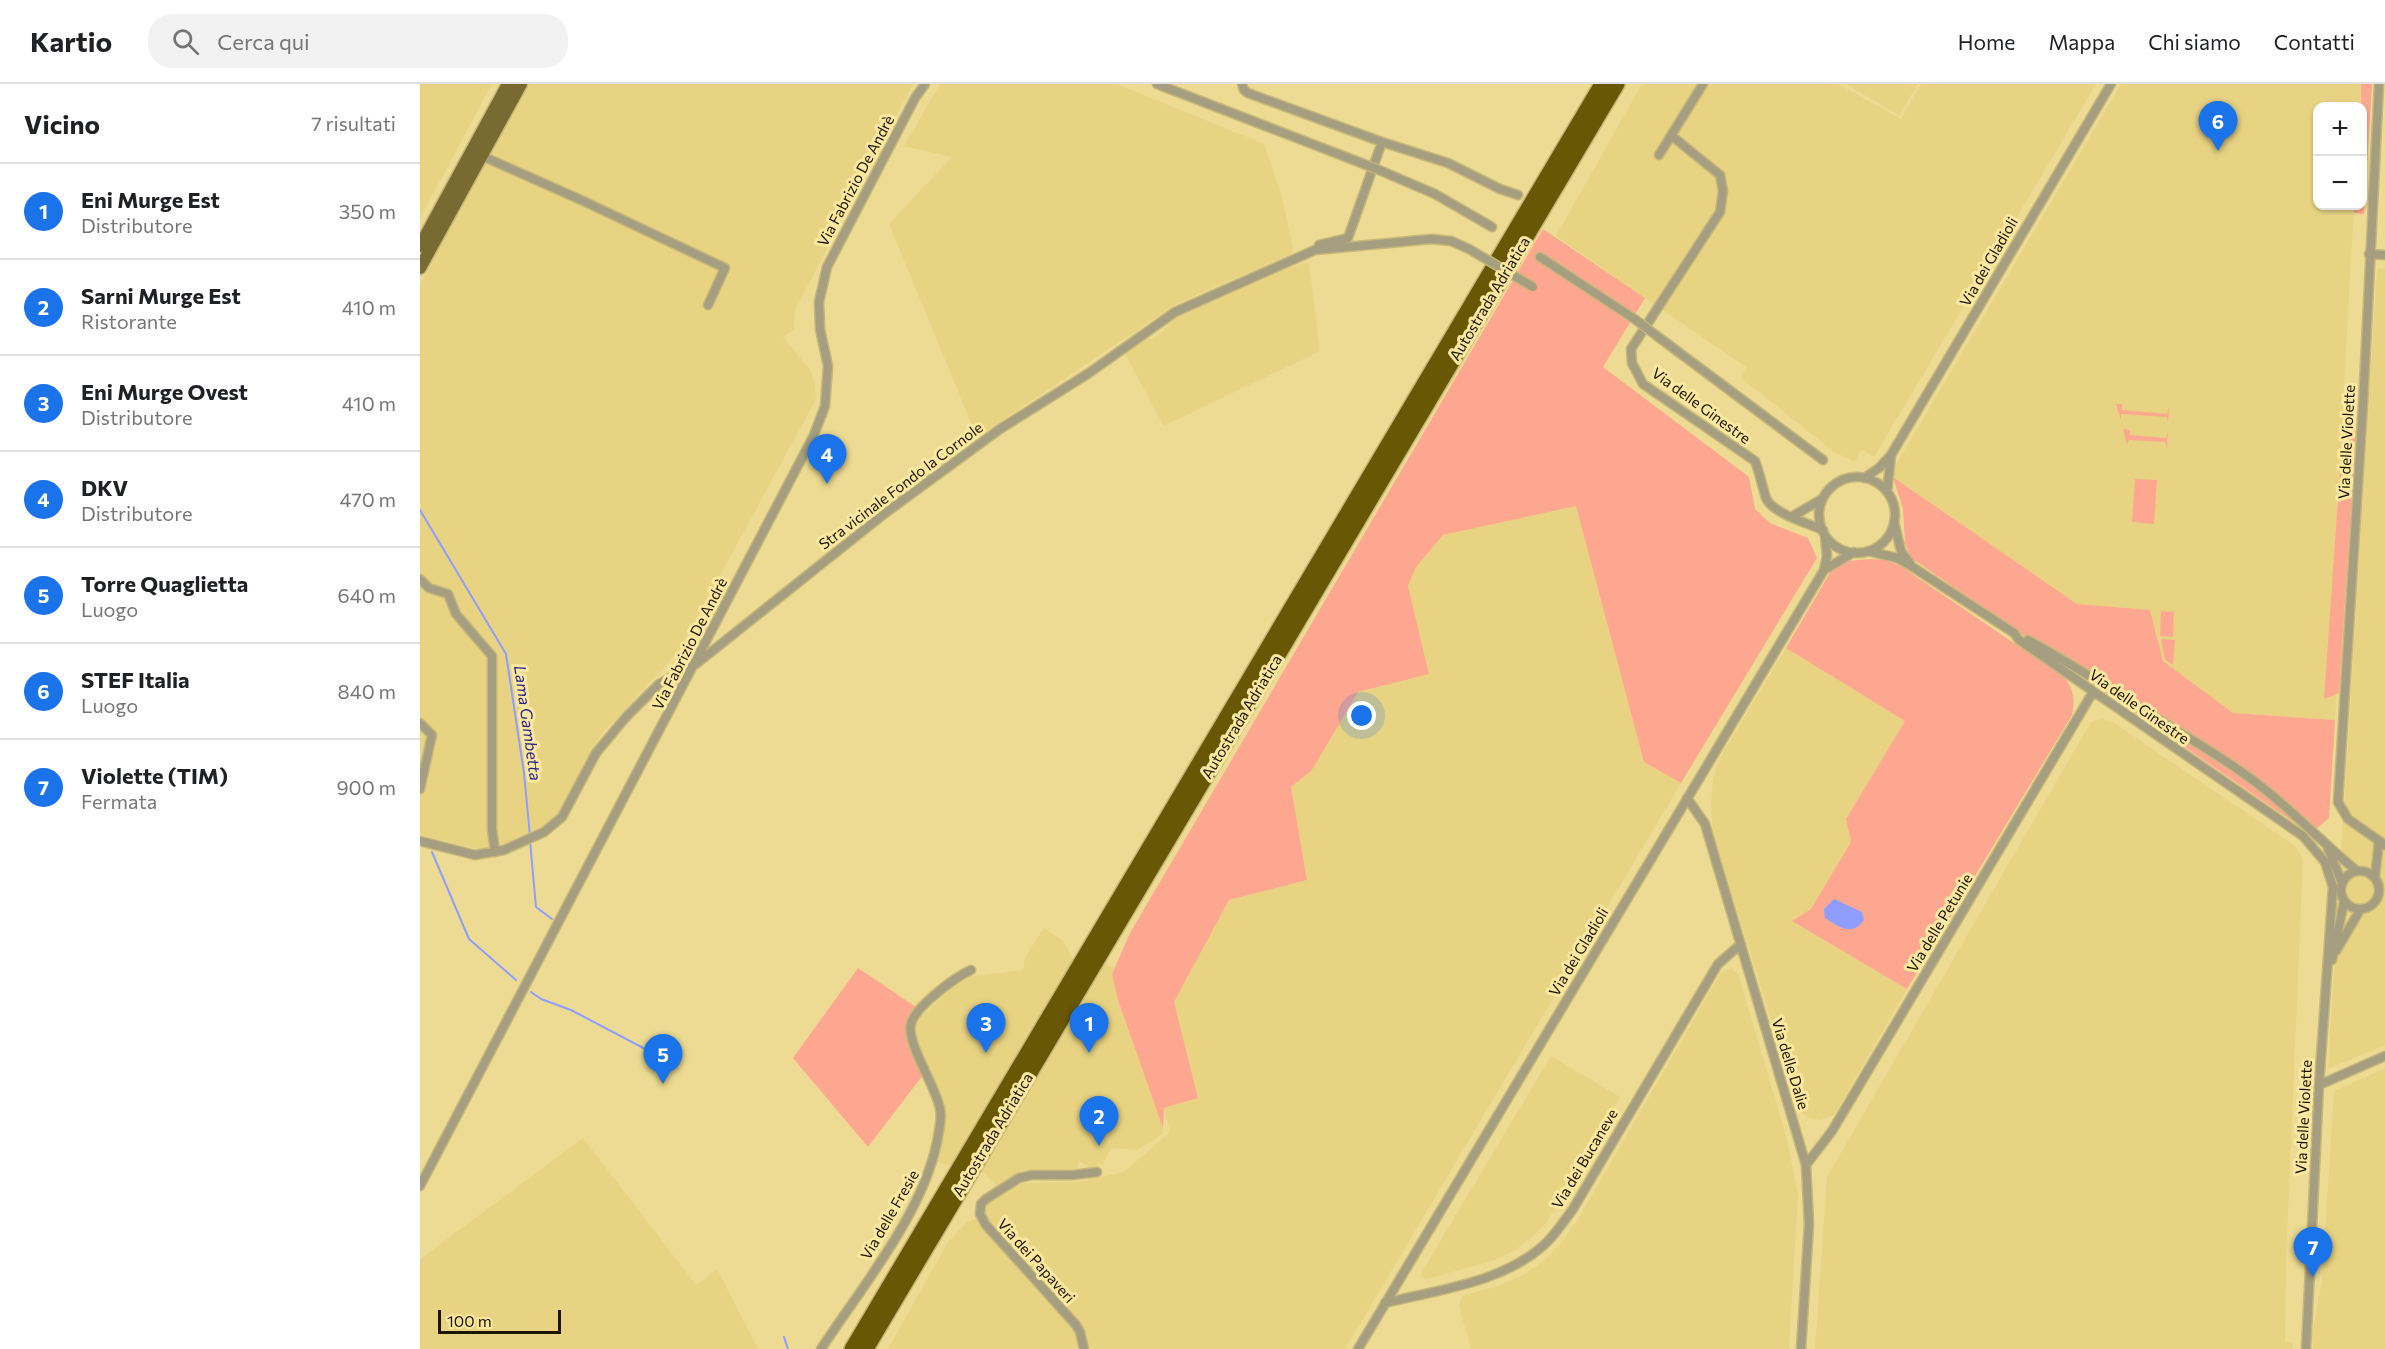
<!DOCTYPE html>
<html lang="it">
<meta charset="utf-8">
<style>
body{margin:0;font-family:Commissioner,sans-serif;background:#f2f2f2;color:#202124}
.controls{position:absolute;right:18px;top:18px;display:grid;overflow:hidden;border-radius:12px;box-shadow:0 2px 4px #0004}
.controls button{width:54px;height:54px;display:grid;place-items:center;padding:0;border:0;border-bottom:2px solid #e0e0e0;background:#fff;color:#202124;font:30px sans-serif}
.scale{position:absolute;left:18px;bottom:15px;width:123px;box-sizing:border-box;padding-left:6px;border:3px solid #1b1400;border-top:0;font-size:16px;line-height:21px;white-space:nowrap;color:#1b1400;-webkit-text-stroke:4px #fae8a0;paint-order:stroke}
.you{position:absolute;left:942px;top:632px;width:21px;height:21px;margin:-15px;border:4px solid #fff;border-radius:50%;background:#1a73e8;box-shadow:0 0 0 9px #1a73e833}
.badge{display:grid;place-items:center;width:39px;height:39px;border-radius:50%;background:#1a73e8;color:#fff;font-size:20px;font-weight:700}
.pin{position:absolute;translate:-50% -50px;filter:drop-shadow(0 2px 3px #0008)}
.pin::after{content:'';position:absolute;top:32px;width:21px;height:18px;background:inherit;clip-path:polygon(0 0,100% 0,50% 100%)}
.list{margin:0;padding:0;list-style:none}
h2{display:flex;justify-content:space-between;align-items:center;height:78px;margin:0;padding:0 24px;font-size:26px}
h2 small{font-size:20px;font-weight:400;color:#757577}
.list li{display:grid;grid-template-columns:39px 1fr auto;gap:18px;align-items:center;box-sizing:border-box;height:96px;padding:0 24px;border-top:2px solid #e0e0e0}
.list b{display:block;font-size:22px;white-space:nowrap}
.list p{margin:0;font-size:20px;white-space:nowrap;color:#757577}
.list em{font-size:20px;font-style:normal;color:#757577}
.icon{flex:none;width:33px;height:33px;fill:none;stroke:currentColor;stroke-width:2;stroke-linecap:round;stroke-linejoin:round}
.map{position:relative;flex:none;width:1965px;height:1265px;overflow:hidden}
header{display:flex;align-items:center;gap:36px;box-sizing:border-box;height:84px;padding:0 30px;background:#fff;border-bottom:2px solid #e0e0e0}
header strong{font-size:28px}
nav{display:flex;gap:33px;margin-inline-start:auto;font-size:21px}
.search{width:420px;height:54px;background:#f2f2f2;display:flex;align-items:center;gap:15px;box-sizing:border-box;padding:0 21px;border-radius:24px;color:#757577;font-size:22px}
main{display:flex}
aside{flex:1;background:#fff}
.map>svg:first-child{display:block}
.built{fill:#e8d383}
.green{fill:#fea790}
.water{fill:#8f9efe}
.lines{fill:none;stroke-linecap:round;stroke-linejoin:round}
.stream{stroke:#8f9efe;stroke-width:2}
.minor-casing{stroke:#c7b779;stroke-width:11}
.primary-casing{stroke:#c7b779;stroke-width:15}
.motorway-casing{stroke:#c7b779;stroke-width:18}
.minor{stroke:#a59e80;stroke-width:8}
.primary{stroke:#786a30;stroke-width:12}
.motorway{stroke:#685704;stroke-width:15}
.minor-bridge-casing{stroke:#c7b779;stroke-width:11;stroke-linecap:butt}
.minor-bridge{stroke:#a59e80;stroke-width:8}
.labels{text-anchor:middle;stroke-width:6;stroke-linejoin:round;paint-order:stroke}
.street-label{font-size:15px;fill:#1b1400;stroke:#fae8a0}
.water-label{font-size:16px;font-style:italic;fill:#28218e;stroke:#fae8a0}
</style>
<header>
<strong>Kartio</strong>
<div class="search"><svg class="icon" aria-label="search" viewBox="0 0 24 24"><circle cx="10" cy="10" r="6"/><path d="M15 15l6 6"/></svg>Cerca qui</div>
<nav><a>Home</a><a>Mappa</a><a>Chi siamo</a><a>Contatti</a></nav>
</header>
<main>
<aside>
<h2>Vicino<small>7 risultati</small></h2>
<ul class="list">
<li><span class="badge">1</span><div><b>Eni Murge Est</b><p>Distributore</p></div><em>350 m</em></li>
<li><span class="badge">2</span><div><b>Sarni Murge Est</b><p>Ristorante</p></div><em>410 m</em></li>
<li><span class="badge">3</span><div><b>Eni Murge Ovest</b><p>Distributore</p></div><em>410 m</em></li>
<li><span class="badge">4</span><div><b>DKV</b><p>Distributore</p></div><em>470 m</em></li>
<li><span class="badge">5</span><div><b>Torre Quaglietta</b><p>Luogo</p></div><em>640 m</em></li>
<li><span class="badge">6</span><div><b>STEF Italia</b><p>Luogo</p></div><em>840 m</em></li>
<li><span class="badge">7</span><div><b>Violette (TIM)</b><p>Fermata</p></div><em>900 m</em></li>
</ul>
</aside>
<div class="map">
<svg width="1965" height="1265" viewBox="0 0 1965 1265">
<rect width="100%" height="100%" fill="#eddb93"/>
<path class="built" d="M 0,0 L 72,0 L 0,134 Z
M 108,0 L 493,0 L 375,226 L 374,245 L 363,253 L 390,286 L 395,300 L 396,315 L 259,567 L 180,652 L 143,722 L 133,735 L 119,744 L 85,760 L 58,765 L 0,751 L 0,200 Z
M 520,0 L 697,0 L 844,60 L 862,113 L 873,165 L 871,170 L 758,219 L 557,353 L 469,140 L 532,73 L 484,62 Z
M 1222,0 L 1418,0 L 1481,35 L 1501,0 L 1676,0 L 1454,373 L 1442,365 L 1434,378 L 1413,367 L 1321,294 L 1327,284 L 1136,152 Z
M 1426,0 L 1498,0 L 1479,31 Z
M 1701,0 L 1941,0 L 1940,22 L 1898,22 L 1898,122 L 1934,122 L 1923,317 L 1935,317 L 1915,636 L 1813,629 L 1743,577 L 1729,526 L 1657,520 L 1473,393 L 1475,382 Z
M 882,179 L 889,179 L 900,267 L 744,342 L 705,270 L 727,254 L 733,255 L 748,243 L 747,239 L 757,232 Z
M 1957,184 L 1965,185 L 1965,961 L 1908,985 Z
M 1156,421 L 1224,677 L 1261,699 L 925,1265 L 468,1265 L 528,1158 L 547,1138 L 565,1130 L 565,1123 L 576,1115 L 603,1099 L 659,1098 L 704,1088 L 749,1049 L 749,1043 L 744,1024 L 778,1014 L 754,918 L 809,816 L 887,796 L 871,703 L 892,686 L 938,608 L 1009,590 L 988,502 L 996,483 L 1023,451 Z
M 1366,564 L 1485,637 L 1426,735 L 1431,758 L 1391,825 L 1372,837 L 1487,905 L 1414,1031 L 1401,1036 L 1389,1034 L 1379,1026 L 1293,749 L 1291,722 L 1293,695 L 1301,672 Z
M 1682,635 L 1693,638 L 1875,762 L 1883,775 L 1866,1176 L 1865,1258 L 1872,1258 L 1873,1265 L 1395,1265 L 1407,1093 L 1665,648 L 1672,638 Z
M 624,844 L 643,857 L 654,875 L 532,1082 L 516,1078 L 525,1036 L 524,1026 L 493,946 L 501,933 L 539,897 L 548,893 L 603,886 L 605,873 Z
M 684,881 L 694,883 L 692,890 L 743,1044 L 742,1050 L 717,1066 L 692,1064 L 682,1081 L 678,1079 L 674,1086 L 659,1077 L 657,1084 L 641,1088 L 604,1089 L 578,1103 L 561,1086 Z
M 1311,884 L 1318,890 L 1366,1051 L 1378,1111 L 1369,1265 L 1051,1265 L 1039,1222 L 1042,1212 L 1081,1201 L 1104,1190 L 1125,1176 L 1142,1158 L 1158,1135 L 1302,887 Z
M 1131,972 L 1200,1013 L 1127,1138 L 1112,1153 L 1094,1167 L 1075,1176 L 1007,1195 L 1003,1194 L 1001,1191 L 1003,1186 Z
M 1965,984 L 1965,1265 L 1893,1265 L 1892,1252 L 1902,1196 L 1914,1007 Z
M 163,1054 L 276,1201 L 297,1185 L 338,1265 L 0,1265 L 0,1175 Z"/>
<path class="green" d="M 1941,0 L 1952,0 L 1944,130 L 1934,129 L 1934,122 L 1942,122 Z
M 1123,145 L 1225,214 L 1183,283 L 1329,393 L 1335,425 L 1350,439 L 1388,454 L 1397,474 L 1261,699 L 1224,678 L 1156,422 L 1023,451 L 996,483 L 988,502 L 1009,590 L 938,608 L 892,686 L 871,703 L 887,796 L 809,816 L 754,918 L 778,1014 L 744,1024 L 743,1044 L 698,916 L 692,890 L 710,849 Z
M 1696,320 L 1702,320 L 1702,326 L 1747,330 L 1749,323 L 1748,339 L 1747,333 L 1701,330 L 1701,336 Z
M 1923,344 L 1932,344 L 1936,348 L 1919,609 L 1904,615 Z
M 1703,345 L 1710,346 L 1710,351 L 1746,354 L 1748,348 L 1747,364 L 1745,358 L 1709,356 L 1707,361 Z
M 1473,393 L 1657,520 L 1730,526 L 1743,577 L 1813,629 L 1915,636 L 1909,734 L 1896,745 L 1885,746 L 1490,473 L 1485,459 L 1483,425 Z
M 1715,395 L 1737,396 L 1734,440 L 1712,438 Z
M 1449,475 L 1468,476 L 1482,483 L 1644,593 C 1654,606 1655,615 1652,631 L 1487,905 L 1372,837 L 1391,825 L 1431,758 L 1426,735 L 1485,637 L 1366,564 L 1411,487 L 1429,477 Z
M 1741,527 L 1754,528 L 1753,553 L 1740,552 Z
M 1741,555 L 1755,556 L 1753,581 L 1745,576 Z
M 438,884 L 499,925 L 491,941 L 506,987 L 448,1063 L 373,974 Z"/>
<path class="water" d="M 1414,815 L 1442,828 L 1444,836 C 1432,853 1419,843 1405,834 L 1404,825 Z"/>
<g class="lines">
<path class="stream" d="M 0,426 L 86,570 L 104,689 L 110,752
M 110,757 L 116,823 L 132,835
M 12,768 L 49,855 L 96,896
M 111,908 L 121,915 L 151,926 L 250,978
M 364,1253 L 368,1265"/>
<g class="minor-casing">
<path id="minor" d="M 737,0 L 949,82
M 822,0 L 824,6 L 828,9 L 962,58 L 1028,79 L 1080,105 L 1098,111
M 1959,0 L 1943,321 L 1918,718 L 1928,735 L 1965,761
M 1252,52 L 1300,91 L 1303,107 L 1300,128 L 1211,265 L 1212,279 L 1223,300 L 1335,377 C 1340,390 1342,402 1346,414 C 1352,429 1387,439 1403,446
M 1239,71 L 1283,0
M 62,72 L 159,115 L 305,184 L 288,221
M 959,86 L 1015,110 L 1072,143
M 899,161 L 928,154 L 962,58
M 1949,170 L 1965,171
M 1120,173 L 1216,236
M 1237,252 L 1403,376
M1399 431a38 38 0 1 1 76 0a38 38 0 1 1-76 0Z
M 1444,394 L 1459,384 L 1471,371 L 1691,0
M 1467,408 L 1471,372
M 1373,432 L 1402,415
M 1474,438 L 1481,467 L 1491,481
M 1448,467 L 1477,474 L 1491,482 L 1594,549 L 1599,556 L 1883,752 L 1905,778 L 1913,803 L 1899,1001 L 1886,1265
M 1404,486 L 1434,468
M 0,495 L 9,504 L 28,510 L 36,530 L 72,572 L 72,745 L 75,768
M 1608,556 C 1654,581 1697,609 1741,637 C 1777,659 1815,681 1848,708 C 1879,733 1906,762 1937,787
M 0,639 L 12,651 L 0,705
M 1267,714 L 1285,740 L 1386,1081 L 1389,1140 L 1381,1265
M 0,757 L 55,771 L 84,766 L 124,748 L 142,733 L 176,669 L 206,633 L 239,600 L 276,580 L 464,430 L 580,345 L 669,289 L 755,228 L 895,166 L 1012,155 L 1031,157 L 1049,165
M 1908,764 L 1922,799
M1921 806a19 19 0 1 1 38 0a19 19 0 1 1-38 0Z
M 1955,793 L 1959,757
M 1916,867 L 1940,826
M 1912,876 L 1924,818
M 1899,1001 L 1965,972
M 1386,1081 L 1412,1047 L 1673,608
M 0,1102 L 394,351 L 405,322 L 408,282 L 400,245 L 399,218 L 407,183 L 495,14 L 505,0
M 965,1219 C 1017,1206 1082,1199 1124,1161 C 1135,1151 1144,1137 1153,1125 L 1298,880 L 1321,860
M 401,1265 C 443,1201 508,1124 519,1047 C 520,1040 522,1032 520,1025 C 516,1002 486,959 491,940 C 495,923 535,893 551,886
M 664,1265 L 660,1248 L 656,1241 L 566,1141 L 560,1130 L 561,1120 L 566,1115 L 599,1094 L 612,1091 L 653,1091 L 677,1088
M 938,1265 L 1404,486 L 1407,472 L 1405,452"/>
</g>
<g class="primary-casing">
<path id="primary" d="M 0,162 L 88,0
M 0,184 L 101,0"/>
</g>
<g class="motorway-casing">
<path id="motorway" d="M 432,1265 L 1182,0
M 446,1265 L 1197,0"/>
</g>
<use href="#minor" class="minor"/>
<use href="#primary" class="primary"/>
<use href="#motorway" class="motorway"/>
<g class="minor-bridge-casing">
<path id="minor-bridge" d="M 949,82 L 959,86
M 1049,165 L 1113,203
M 1216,236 L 1237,252"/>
</g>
<use href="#minor-bridge" class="minor-bridge"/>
</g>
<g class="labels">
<g class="street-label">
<text transform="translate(436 97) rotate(-62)" y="5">Via Fabrizio De Andrè</text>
<text transform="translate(1569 178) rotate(-60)" y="5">Via dei Gladioli</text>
<text transform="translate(1070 215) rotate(-59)" y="5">Autostrada Adriatica</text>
<text transform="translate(1281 322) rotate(36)" y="5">Via delle Ginestre</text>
<text transform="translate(1927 358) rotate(-87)" y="5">Via delle Violette</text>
<text transform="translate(481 402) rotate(-37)" y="5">Stra vicinale Fondo la Cornole</text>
<text transform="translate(270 560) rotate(-63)" y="5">Via Fabrizio De Andrè</text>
<text transform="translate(1719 623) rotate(35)" y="5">Via delle Ginestre</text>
<text transform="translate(822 633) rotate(-59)" y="5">Autostrada Adriatica</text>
<text transform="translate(1520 839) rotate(-59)" y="5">Via delle Petunie</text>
<text transform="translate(1159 868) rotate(-59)" y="5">Via dei Gladioli</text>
<text transform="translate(1370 980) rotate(73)" y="5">Via delle Dalie</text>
<text transform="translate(1884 1033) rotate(-87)" y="5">Via delle Violette</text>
<text transform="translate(573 1051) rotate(-59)" y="5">Autostrada Adriatica</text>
<text transform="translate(1165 1075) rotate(-59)" y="5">Via dei Bucaneve</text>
<text transform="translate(470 1131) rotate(-60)" y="5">Via delle Fresie</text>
<text transform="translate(616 1177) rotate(48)" y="5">Via dei Papaveri</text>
</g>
<g class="water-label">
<text transform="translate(108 639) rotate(82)" y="6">Lama Gambetta</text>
</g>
</g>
</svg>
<div class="controls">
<button>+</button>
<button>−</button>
</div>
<div class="scale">100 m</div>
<div class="you"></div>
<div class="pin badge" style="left:669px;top:969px">1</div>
<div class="pin badge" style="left:679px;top:1062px">2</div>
<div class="pin badge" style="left:566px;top:969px">3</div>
<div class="pin badge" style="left:407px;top:400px">4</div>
<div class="pin badge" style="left:243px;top:1000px">5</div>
<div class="pin badge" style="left:1798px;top:67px">6</div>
<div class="pin badge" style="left:1893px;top:1193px">7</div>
</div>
</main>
